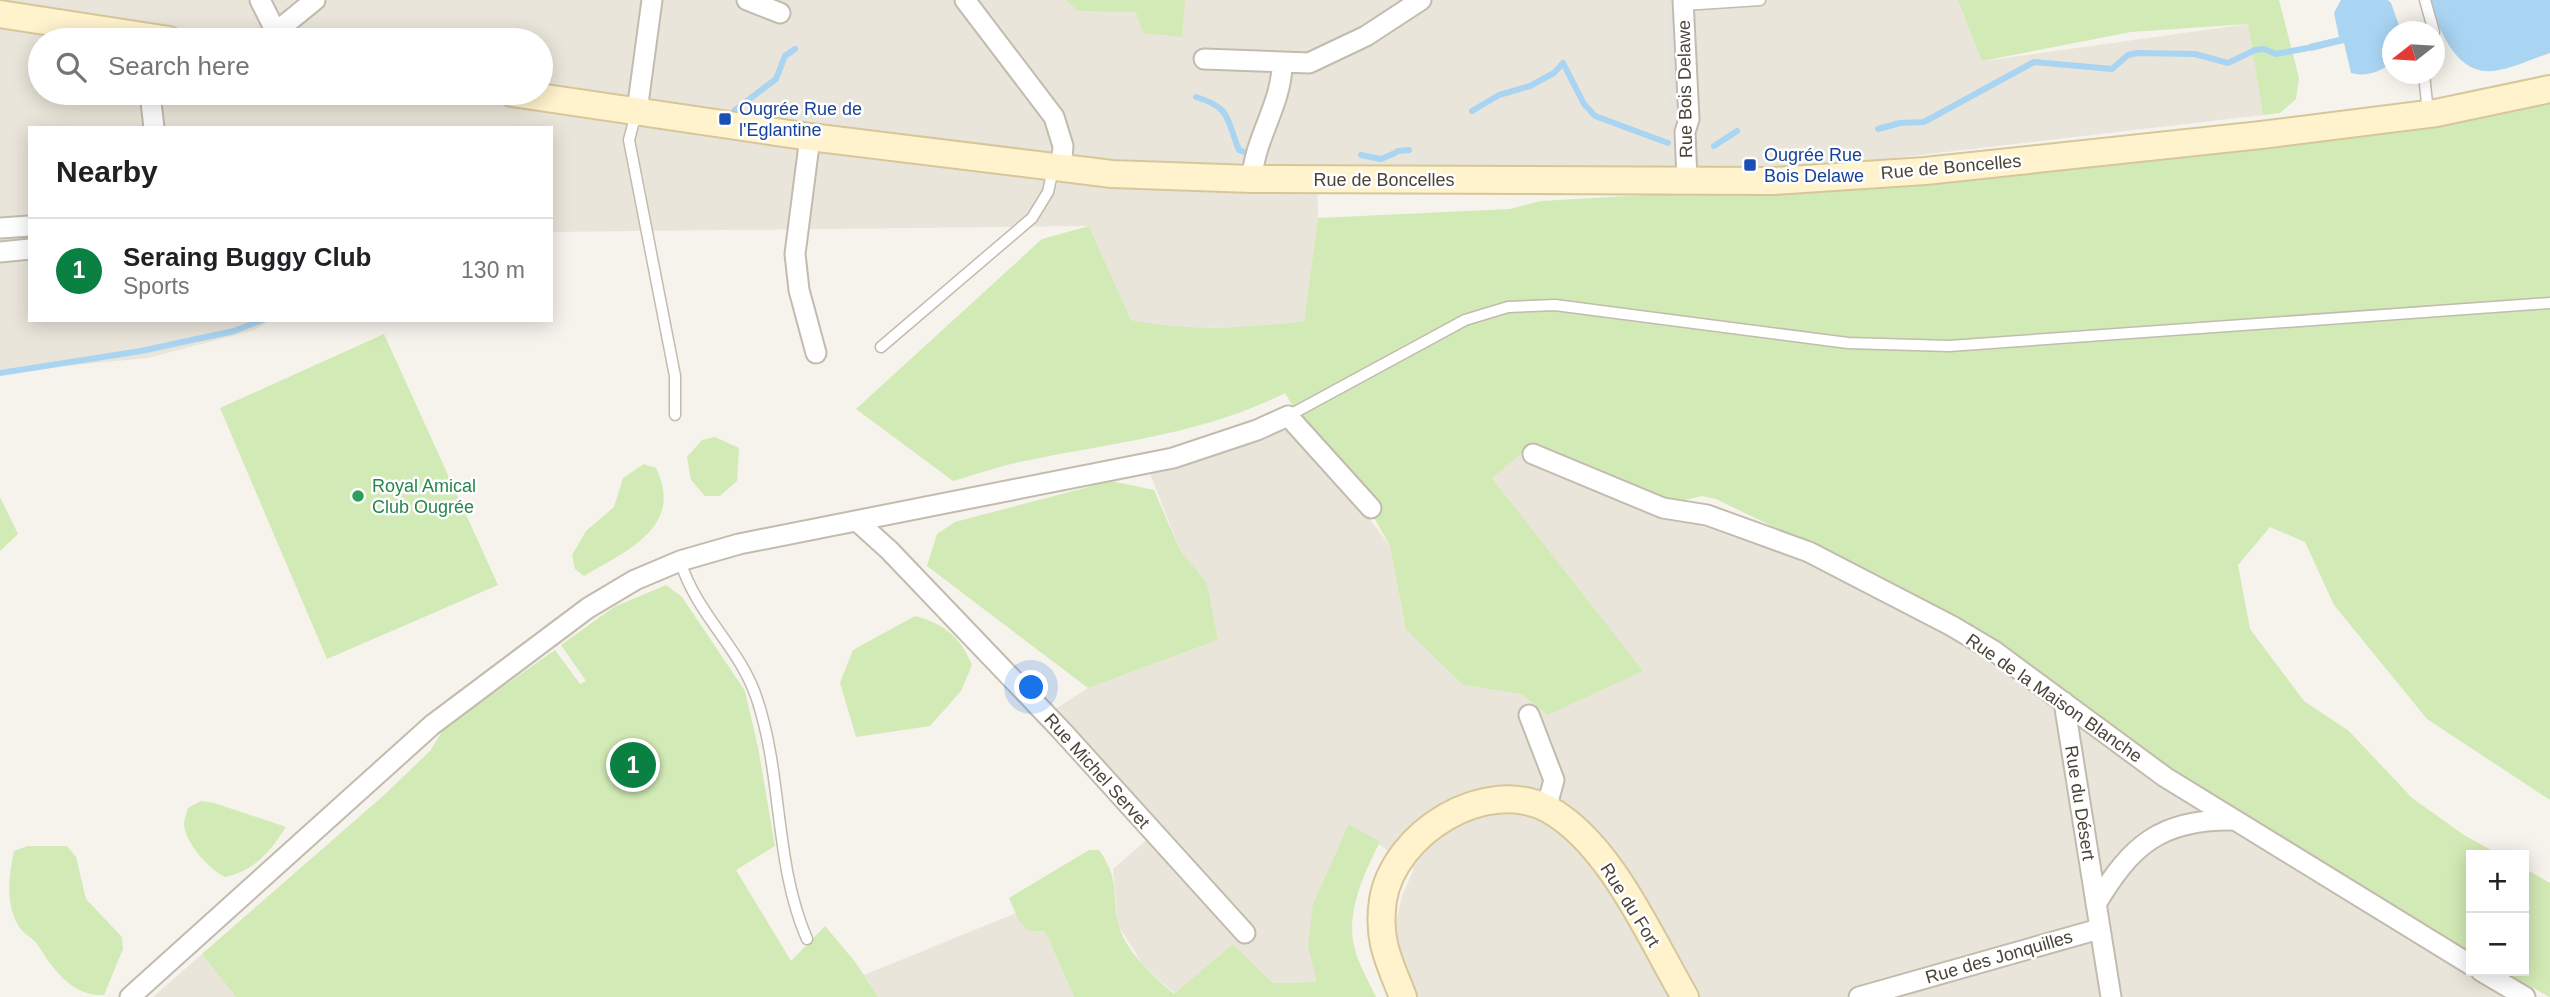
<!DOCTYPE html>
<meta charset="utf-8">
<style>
body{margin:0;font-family:Arial,sans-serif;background:#f6f6f6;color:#202124}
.controls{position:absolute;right:21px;bottom:21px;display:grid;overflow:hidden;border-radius:0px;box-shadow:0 4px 18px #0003}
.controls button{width:63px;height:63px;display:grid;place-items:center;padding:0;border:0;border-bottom:2px solid #e0e0e0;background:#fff;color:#202124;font:35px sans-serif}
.compass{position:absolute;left:2382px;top:21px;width:63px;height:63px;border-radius:50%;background:#fff;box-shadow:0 4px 18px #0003;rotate:253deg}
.you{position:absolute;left:1032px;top:688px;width:24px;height:24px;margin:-18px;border:5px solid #fff;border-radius:50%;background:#1a73e8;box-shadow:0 0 0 10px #1a73e833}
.badge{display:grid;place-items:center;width:46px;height:46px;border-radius:50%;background:#0b8043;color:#fff;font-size:23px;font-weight:700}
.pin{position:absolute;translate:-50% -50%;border:4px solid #fff;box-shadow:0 2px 7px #0006}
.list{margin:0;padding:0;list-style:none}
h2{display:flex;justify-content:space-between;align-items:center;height:91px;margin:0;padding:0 28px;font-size:30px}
h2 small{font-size:23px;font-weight:400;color:#757577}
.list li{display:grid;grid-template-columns:46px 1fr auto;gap:21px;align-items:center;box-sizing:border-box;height:105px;padding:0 28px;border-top:2px solid #e0e0e0}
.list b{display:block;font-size:26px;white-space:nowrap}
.list p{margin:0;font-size:23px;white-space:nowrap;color:#757577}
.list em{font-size:23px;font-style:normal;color:#757577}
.icon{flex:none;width:38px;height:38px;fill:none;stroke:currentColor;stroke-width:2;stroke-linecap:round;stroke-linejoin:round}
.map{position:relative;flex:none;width:2550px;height:997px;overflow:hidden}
.search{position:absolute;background:#fff;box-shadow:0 4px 18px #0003;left:28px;top:28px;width:525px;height:77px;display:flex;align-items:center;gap:18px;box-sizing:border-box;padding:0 24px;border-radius:38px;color:#757577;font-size:26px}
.panel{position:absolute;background:#fff;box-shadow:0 4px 18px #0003;left:28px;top:126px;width:525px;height:196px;border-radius:0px}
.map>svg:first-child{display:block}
.residential{fill:#eae5da;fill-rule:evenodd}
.green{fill:#d2eab5}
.parking{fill:#e5e3e0}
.water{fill:#a9d4f2}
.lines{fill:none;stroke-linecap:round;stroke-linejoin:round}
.stream{stroke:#a9d4f2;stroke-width:6}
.lane-casing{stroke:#c2bbae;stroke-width:13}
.street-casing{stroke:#c2bbae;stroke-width:23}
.secondary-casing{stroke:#d6c79b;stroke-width:30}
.lane{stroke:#fff;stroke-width:10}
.street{stroke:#fff;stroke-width:19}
.secondary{stroke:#fff3cd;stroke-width:26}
.transit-dot{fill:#1a4fb4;stroke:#fff;stroke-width:2.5}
.leisure-dot{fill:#2e9e5b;stroke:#fff;stroke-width:2.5}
.labels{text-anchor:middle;stroke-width:5;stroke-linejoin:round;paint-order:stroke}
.street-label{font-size:18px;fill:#4b4439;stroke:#fff}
.transit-label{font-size:18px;fill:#164399;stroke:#fff;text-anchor:start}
.leisure-label{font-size:18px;fill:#27864d;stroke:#fff;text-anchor:start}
</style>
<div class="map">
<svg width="2550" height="997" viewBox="0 0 2550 997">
<rect width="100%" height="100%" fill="#f6f3ec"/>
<path class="residential" d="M 0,0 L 1958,0 L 1983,61 L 2248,24 L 2263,115 L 1800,169 L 1317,171 L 1318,218 L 1304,321 L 1249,327 L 1170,328 L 1131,320 L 1089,226 L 551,232 L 551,128 L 30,128 L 30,320 L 270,320 L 255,330 L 148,358 L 0,372 ZM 40,40 L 541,40 L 541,93 L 40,93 Z
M 1286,427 L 1347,489 L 1390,546 L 1406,630 L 1463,685 L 1521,694 L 1548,715 L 1642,671 L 1492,478 L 1519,453 L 1691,522 L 1805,562 L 1958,640 L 2169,792 L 2504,997 L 1416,997 L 1407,980 L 1396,940 L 1396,922 L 1402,896 L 1414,869 L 1350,824 L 1318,982 L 1273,983 L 1233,944 L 1175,994 L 1143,965 L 1118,925 L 1113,869 L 1157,831 L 1052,711 L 1088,688 L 1218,640 L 1207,583 L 1180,550 L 1149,471 Z
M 1016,913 L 1019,921 L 1045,931 L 1074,997 L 878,997 L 864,975 Z
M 202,954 L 236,997 L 153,997 Z"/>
<path class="green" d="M 1066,0 L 1185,0 L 1182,37 L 1143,33 L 1136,12 L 1078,11 Z
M 1958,0 L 2279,0 L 2299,78 L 2296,99 L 2280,113 L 2263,115 L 2248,24 L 2131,32 L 1982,61 Z
M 2550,100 L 2550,800 L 2427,719 L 2334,605 L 2305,542 L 2270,527 L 2238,565 L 2250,629 L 2304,701 L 2349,731 L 2412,798 L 2464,835 L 2500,855 L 2471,855 L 2471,953 L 2174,772 L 2022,658 L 1975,629 L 1926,601 L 1716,499 L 1702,496 L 1672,503 L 1529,447 L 1492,478 L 1643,671 L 1548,715 L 1521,694 L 1463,685 L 1406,630 L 1390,546 L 1372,514 L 1302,422 L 1285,393 C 1203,435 1109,443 1020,462 C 998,466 975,475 953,481 L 856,409 L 1042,239 L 1089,226 L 1131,320 C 1189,332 1246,328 1304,321 L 1318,218 L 1510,209 L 1541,201 L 1698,192 Z
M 384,334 L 498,585 L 327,659 L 220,408 Z
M 715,437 L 739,448 L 737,481 L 720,496 L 705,496 L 691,480 L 687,457 L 702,440 Z
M 644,464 L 656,468 C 685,527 626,551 584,576 L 575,569 L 572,555 L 586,531 L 614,507 L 623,478 Z
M 1111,481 L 1154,490 L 1180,550 L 1207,583 L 1218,640 L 1088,688 L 927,566 L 937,534 L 955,522 Z
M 0,497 L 18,534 L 0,551 Z
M 666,585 L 682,597 L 745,691 L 758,747 L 775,846 L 736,870 L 791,961 L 825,926 L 856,963 L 878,997 L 236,997 L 202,954 L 383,796 L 430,751 L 445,727 L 555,650 L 580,684 L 586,681 L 561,645 L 614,607 Z
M 915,616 C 944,624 960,636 972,665 L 961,691 L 930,726 L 856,737 L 840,683 L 853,650 Z
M 201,801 L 214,803 L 286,827 C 270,852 254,871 225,877 C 209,869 185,843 184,824 C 184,820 187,812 188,808 Z
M 1349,824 L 1380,842 C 1365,871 1348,908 1353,941 C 1356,960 1368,980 1376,997 L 1074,997 L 1045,931 L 1029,931 L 1019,921 L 1009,898 L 1089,850 L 1099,850 C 1119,878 1112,891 1118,922 C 1124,951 1153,975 1174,994 L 1233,944 L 1273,983 L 1317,982 L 1308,946 L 1313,904 Z
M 28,846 L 67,846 L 76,857 L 86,899 L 122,937 L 123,949 L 104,995 C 71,997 52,967 37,944 C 32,937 22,933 18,925 C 5,902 9,875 14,851 Z
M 2524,868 L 2550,883 L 2550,997 L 2501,971 L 2524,971 Z"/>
<path class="parking" d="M 1670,10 L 1680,20 L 1680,30 L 1675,35 L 1681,41 L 1681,51 L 1676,56 L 1681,62 L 1676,67 L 1682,73 L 1677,78 L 1682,83 L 1677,88 L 1682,94 L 1677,99 L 1682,104 L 1678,109 L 1683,115 L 1678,119 L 1669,110 L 1674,105 L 1669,99 L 1673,94 L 1668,89 L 1673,84 L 1668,78 L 1672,73 L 1668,68 L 1672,63 L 1667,57 L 1672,52 L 1667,46 L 1671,41 L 1666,36 L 1672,31 L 1666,25 L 1671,20 L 1666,15 Z"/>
<path class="water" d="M 2341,0 L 2388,0 L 2391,3 L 2401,31 L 2392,32 L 2392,62 C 2381,72 2366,77 2351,73 L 2344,43 L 2311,51 L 2309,44 L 2339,37 L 2334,13 Z
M 2429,0 L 2550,0 L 2550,53 C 2532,59 2511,69 2493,71 C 2455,75 2439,28 2429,0 Z"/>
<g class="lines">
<path class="stream" d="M 1196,97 C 1232,108 1226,119 1239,150 L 1247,153
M 735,110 L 776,79 L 785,56 L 795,49
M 1472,111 L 1499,95 L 1530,86 L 1554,73 L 1563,63 L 1584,104 L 1595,116 L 1668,143
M 1878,129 L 1900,123 L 1924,122 L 2034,62 L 2112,69 L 2128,55 L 2137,53 L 2195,54 L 2228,63 L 2255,50 L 2264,49 L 2276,54 L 2318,46
M 1714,146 L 1737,131
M 1398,151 L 1409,150
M 1361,155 L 1381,159 L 1395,153
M 0,373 L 141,351 L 234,331 L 262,320"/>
<g class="lane-casing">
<path id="lane" d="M 2425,0 L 2434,32
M 1684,5 L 1760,0
M 2424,74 L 2428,113
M 636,113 L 629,140 L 675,376 L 675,415
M 881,347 L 1032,218 L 1048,192 L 1053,169
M 1288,416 L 1465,320 L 1508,307 L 1555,305 L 1848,343 L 1949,346 L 2550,303
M 680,561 C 698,617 740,647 757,699 C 783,777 774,863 807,939"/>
</g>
<g class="street-casing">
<path id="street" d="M 260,0 L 280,40
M 747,0 L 780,13
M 965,0 L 1054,117 L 1063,146 L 1061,170
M 1683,0 L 1689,119 L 1685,132 L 1687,179
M 277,31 L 315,0
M 1204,59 L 1309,63 L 1366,36 L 1421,0
M 150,93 L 154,128
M 637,111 L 652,0
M 810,137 L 795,254 L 799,290 L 816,353
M 1252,179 C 1254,139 1282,104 1282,64
M 0,228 L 30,226
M 0,252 L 30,249
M 1533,454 L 1663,508 L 1707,515 L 1809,552 L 1952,626 L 1994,651 L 2165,777 L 2471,965
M 858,522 L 889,550 L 1062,731 L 1245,933
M 2064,702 L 2111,997
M 1529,715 L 1554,780 L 1546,809
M 2096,904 C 2131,845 2161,819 2233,820
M 2481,971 L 2525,997
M 130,997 L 432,725 L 588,608 L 635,580 L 680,561 L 739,544 L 1173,458 L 1257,430 L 1288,416 L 1371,508
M 1859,997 L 2099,929"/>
</g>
<g class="secondary-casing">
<path id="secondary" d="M 0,14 L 169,40
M 512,93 L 810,137 L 1112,174 L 1252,179 L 1773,181 L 1925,171 L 2261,135 L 2436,113 L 2550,89
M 1403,997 C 1389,961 1377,940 1383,900 C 1394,833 1485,776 1548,809 C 1610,843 1650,937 1685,997"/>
</g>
<use href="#lane" class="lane"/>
<use href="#street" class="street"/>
<use href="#secondary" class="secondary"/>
</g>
<g class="transit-dot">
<rect x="718" y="112" width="14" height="14" rx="3.5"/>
<rect x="1743" y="158" width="14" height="14" rx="3.5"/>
</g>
<circle class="leisure-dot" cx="358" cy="496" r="7"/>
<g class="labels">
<g class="street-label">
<text transform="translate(1685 89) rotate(-91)" y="6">Rue Bois Delawe</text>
<text transform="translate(1951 167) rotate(-5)" y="6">Rue de Boncelles</text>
<text x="1384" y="186">Rue de Boncelles</text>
<text transform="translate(2054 698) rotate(35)" y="6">Rue de la Maison Blanche</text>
<text transform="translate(1097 771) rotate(48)" y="6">Rue Michel Servet</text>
<text transform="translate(2080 803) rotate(81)" y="6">Rue du Désert</text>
<text transform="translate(1630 905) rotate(58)" y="6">Rue du Fort</text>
<text transform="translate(1999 957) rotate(-16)" y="6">Rue des Jonquilles</text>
</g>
<g class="transit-label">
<text x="739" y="115">Ougrée Rue de<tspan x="739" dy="21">l'Eglantine</tspan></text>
<text x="1764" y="161">Ougrée Rue<tspan x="1764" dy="21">Bois Delawe</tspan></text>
</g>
<g class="leisure-label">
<text x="372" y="492">Royal Amical<tspan x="372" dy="21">Club Ougrée</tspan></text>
</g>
</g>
</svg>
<div class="controls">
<button>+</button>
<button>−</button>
</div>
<svg class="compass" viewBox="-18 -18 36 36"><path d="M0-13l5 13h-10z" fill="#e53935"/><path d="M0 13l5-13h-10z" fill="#757577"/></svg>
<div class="you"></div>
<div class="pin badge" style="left:633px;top:765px">1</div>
<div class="search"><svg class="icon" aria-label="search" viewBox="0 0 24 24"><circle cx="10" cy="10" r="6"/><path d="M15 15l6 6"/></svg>Search here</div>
<section class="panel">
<h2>Nearby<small></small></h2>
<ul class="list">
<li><span class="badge">1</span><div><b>Seraing Buggy Club</b><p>Sports</p></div><em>130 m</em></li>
</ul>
</section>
</div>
